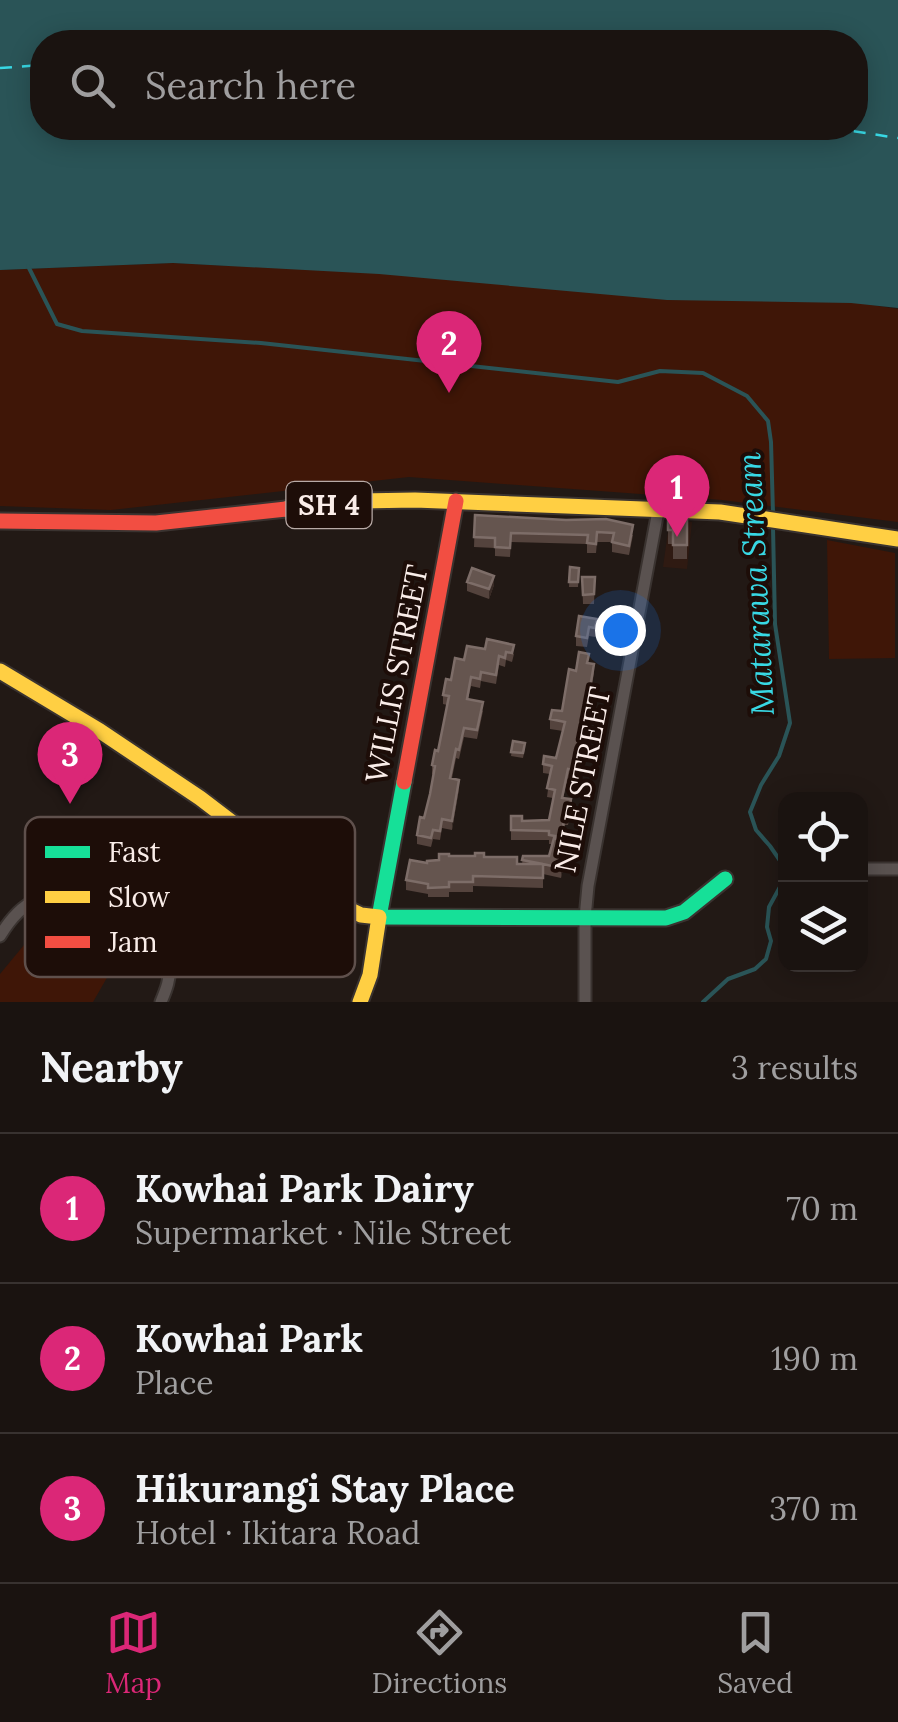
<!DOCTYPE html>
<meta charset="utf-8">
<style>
body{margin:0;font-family:Lora,serif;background:#231c19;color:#f1f3f6}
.controls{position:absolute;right:30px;bottom:30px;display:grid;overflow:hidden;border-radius:20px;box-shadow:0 5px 25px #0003}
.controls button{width:90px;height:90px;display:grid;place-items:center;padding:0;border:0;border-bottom:2px solid #383230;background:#1a1310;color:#f1f3f6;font:50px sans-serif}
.you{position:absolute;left:620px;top:630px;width:35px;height:35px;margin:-25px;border:8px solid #fff;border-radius:50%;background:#1a73e8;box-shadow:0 0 0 15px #1a73e833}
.badge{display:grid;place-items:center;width:65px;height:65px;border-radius:50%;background:#db2777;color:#fff;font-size:32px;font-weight:700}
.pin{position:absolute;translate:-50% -82px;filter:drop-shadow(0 2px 5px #0008)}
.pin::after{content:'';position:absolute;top:52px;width:35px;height:30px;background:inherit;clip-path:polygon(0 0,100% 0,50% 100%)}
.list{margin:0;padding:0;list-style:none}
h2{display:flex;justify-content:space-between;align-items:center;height:130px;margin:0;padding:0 40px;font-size:42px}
h2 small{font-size:32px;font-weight:400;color:#9f9e9f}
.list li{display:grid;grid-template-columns:65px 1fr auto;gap:30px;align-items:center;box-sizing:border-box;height:150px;padding:0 40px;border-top:2px solid #383230}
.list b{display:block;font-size:38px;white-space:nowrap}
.list p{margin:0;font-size:32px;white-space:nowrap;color:#9f9e9f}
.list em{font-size:32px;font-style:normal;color:#9f9e9f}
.icon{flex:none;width:55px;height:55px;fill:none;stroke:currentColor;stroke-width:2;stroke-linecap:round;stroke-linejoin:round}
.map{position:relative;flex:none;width:898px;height:1002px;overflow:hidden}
.search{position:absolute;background:#1a1310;box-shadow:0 5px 25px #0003;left:30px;right:30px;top:30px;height:110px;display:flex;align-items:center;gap:25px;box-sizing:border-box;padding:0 35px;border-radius:40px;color:#9f9e9f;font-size:38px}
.sheet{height:580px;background:#1a1310}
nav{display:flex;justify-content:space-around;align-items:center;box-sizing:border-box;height:140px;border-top:2px solid #383230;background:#1a1310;font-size:28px;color:#9f9e9f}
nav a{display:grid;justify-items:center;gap:5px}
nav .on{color:#db2777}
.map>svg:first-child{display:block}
.built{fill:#2f1a12}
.green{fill:#3f1607}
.water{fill:#2a5457;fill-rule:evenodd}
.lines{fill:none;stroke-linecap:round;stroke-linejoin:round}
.stream{stroke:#2a5457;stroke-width:4}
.ferry{stroke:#38d8e4;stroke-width:2.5;stroke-dasharray:12 10;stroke-linecap:butt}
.street-casing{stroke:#3a3330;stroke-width:15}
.fast-casing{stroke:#3a3330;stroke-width:19}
.slow-casing{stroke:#3a3330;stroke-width:19}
.jam-casing{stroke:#3a3330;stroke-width:19}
.street{stroke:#5a5250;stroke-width:11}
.fast{stroke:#16e098;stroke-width:15}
.slow{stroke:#ffcf43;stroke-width:15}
.jam{stroke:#f24e42;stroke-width:15}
.wall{fill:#54433d}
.shaded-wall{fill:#382a25}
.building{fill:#65554f;stroke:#7d6d68;stroke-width:2.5}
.labels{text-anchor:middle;stroke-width:8;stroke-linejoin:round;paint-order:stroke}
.shield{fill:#1d0d08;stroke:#b8aaa6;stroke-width:2.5}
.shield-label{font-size:28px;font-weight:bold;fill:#faede9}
.street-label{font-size:30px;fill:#faede9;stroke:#1d0d08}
.water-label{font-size:32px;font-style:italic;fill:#38d8e4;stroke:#1d0d08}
.key{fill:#1d0d08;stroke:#5f504c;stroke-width:2.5}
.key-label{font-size:28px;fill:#faede9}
</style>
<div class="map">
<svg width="898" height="1002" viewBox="0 0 898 1002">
<rect width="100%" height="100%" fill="#221915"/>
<path class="built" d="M 675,519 L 692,522 L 687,569 L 663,567 L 669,524 Z"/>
<path class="green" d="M 173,263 L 229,266 L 269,263 L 806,295 L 898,309 L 898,522 L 722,500 L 409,477 L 111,510 L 0,506 L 0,270 Z
M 827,540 L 895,553 L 895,658 L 829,659 Z
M 48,916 L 116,962 L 93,1002 L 0,1002 L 0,974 Z"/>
<path class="water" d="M 0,0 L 898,0 L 898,308 L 851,303 L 667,300 L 379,274 L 173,263 L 0,270 ZM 42,42 L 856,42 L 856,128 L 42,128 Z"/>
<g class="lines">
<path class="stream" d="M 28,266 L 57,324 L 82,331 L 261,343 L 618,382 L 660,371 L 703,373 L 747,396 L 768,421 L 771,442 L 773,513
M 703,1002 L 728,979 L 755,969 L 766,959 L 771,941 L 767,927 L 769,907 L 781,885 L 783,865 L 770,846 L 756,830 L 750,812 L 761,785 L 779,756 L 790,723 L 775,624 L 773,527"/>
<path class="ferry" d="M 0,68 L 42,65
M 832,128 L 898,138"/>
<g class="street-casing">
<path id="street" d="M 860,869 L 898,869
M 0,936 C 9,921 21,905 39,899 C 76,886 161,924 169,964 C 171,978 166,990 161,1002
M 585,1002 L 585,918 L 588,886 L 658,511"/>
</g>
<g class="fast-casing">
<path id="fast" d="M 404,782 L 379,917 L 666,918 L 684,912 L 725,879"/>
</g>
<g class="slow-casing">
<path id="slow" d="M 286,509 L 360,501 L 415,500 L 720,512 L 898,539
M 0,671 L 100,731 L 200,798 L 340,905 L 361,915 L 379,917 L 370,975 L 360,1002"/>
</g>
<g class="jam-casing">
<path id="jam" d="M 0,521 L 156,523 L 286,509
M 404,782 L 456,501"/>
</g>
<use href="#street" class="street"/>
<use href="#fast" class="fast"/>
<use href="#slow" class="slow"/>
<use href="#jam" class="jam"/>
</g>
<path class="wall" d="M 668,514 L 687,514 L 687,559 L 673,559 L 673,544 L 668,544 Z
M 475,515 L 633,535 L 629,555 L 612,552 L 612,542 L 597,542 L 596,553 L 587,553 L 587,544 L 511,542 L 510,557 L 495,556 L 495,548 L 474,547 Z
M 570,567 L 579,568 L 578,587 L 569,587 Z
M 582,577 L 595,577 L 594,604 L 583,604 Z
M 467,582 L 494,585 L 489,599 L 467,591 Z
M 597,619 L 595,637 L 589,636 L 587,647 L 576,646 L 576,636 Z
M 487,639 L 514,654 L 512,662 L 506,660 L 505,667 L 499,665 L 496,684 L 481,681 L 480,688 L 471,686 L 468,699 L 483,711 L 477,739 L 464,737 L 459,759 L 456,758 L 452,778 L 459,789 L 452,830 L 442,828 L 440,840 L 433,839 L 431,847 L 417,844 L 417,835 L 424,818 L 434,775 L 432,774 L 432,765 L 438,751 L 447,705 L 443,704 L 443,695 L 451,680 L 464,660 L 485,649 Z
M 589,663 L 594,673 L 588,709 L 586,708 L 582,728 L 588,739 L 579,781 L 568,778 L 563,798 L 571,809 L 568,825 L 565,825 L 563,840 L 567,850 L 561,878 L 543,874 L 543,888 L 473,886 L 473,892 L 449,892 L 449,897 L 428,897 L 428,894 L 406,890 L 406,880 L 427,863 L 449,856 L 484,857 L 522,864 L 523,856 L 549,856 L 552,844 L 549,844 L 549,840 L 511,840 L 511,816 L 522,821 L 549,820 L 553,798 L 547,797 L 550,774 L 543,773 L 543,764 L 556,758 L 563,731 L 550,729 L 550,719 L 562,711 L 576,671 Z
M 513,741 L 525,748 L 523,758 L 511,756 Z"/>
<path class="shaded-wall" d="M 494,576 L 494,585 L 489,599 L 489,589 Z
M 588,730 L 588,739 L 579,781 L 579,771 Z
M 459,780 L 459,789 L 452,830 L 452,821 Z
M 567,841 L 567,850 L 561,878 L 561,868 Z"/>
<path class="building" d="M 668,514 L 687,514 L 687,545 L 673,545 L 673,530 L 668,530 Z
M 475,515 L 566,520 L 606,519 L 633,525 L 629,546 L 612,542 L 614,533 L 597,532 L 596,544 L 587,543 L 588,535 L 511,533 L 510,548 L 495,547 L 495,538 L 474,537 Z
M 570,567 L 579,568 L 578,582 L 569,582 Z
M 472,568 L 494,576 L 489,589 L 467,582 Z
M 582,577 L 595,577 L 594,594 L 583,595 Z
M 579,616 L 597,619 L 595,628 L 589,627 L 587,638 L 576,636 Z
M 487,639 L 514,645 L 512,653 L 506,652 L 505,658 L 499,656 L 496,675 L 481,672 L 480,679 L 471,677 L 467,699 L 483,702 L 477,730 L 464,728 L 459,750 L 456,749 L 450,778 L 459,780 L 452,821 L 442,819 L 440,831 L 433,830 L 431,838 L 417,835 L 420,817 L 424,818 L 430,794 L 435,766 L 432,765 L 435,750 L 438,751 L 449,696 L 443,695 L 446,679 L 451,680 L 455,658 L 464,660 L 467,646 L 485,649 Z
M 579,652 L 589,654 L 587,663 L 594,664 L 588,700 L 586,699 L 581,728 L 588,730 L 579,771 L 568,769 L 562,798 L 571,799 L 568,816 L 565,816 L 561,837 L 549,835 L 549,831 L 511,830 L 511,816 L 522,816 L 522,821 L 549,820 L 555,790 L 547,788 L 552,766 L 543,764 L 544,756 L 556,758 L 565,722 L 550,719 L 552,710 L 562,711 L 569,669 L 576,671 Z
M 513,741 L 525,743 L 523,753 L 511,752 Z
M 554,838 L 567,841 L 561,868 L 543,864 L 543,878 L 473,876 L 473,882 L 449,882 L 449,887 L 428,888 L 428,884 L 406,880 L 410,860 L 427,863 L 427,861 L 439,860 L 439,854 L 449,854 L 449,856 L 475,856 L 475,853 L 484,853 L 484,857 L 517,857 L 517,864 L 543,864 L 522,860 L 523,856 L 549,856 Z"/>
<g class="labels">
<rect class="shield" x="286.5" y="482" width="85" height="46" rx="8"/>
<g class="shield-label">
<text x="329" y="515">SH 4</text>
</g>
<g class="street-label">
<text transform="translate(397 674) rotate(-79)" y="10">WILLIS STREET</text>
<text transform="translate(583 780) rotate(-79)" y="10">NILE STREET</text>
</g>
<g class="water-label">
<text transform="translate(756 584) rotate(-93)" y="11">Matarawa Stream</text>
</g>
</g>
<rect x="25" y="817" width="330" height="160" rx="15" class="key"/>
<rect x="45" y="846" width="45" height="12" fill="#16e098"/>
<rect x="45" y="891" width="45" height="12" fill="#ffcf43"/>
<rect x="45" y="936" width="45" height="12" fill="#f24e42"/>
<g class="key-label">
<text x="108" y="862">Fast</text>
<text x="108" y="907">Slow</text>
<text x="108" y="952">Jam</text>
</g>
</svg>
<div class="controls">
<button><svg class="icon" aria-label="locate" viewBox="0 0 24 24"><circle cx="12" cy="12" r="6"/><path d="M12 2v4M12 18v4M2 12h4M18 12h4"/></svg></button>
<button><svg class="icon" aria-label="layers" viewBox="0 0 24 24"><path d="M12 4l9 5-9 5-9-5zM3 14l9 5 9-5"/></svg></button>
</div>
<div class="you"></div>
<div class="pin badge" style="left:677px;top:537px">1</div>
<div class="pin badge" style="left:449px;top:393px">2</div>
<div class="pin badge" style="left:70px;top:804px">3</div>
<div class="search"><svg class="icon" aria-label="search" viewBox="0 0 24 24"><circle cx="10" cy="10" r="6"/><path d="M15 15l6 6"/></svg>Search here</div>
</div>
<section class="sheet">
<h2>Nearby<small>3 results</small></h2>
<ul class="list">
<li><span class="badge">1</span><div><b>Kowhai Park Dairy</b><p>Supermarket · Nile Street</p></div><em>70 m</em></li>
<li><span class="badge">2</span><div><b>Kowhai Park</b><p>Place</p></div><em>190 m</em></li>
<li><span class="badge">3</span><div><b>Hikurangi Stay Place</b><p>Hotel · Ikitara Road</p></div><em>370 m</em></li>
</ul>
</section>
<nav>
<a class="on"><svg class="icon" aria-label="map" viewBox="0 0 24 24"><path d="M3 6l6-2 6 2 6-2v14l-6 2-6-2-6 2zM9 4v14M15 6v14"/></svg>Map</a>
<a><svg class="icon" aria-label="directions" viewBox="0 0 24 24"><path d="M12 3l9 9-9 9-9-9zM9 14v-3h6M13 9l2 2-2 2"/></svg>Directions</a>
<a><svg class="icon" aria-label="saved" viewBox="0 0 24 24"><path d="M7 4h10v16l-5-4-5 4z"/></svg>Saved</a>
</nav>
